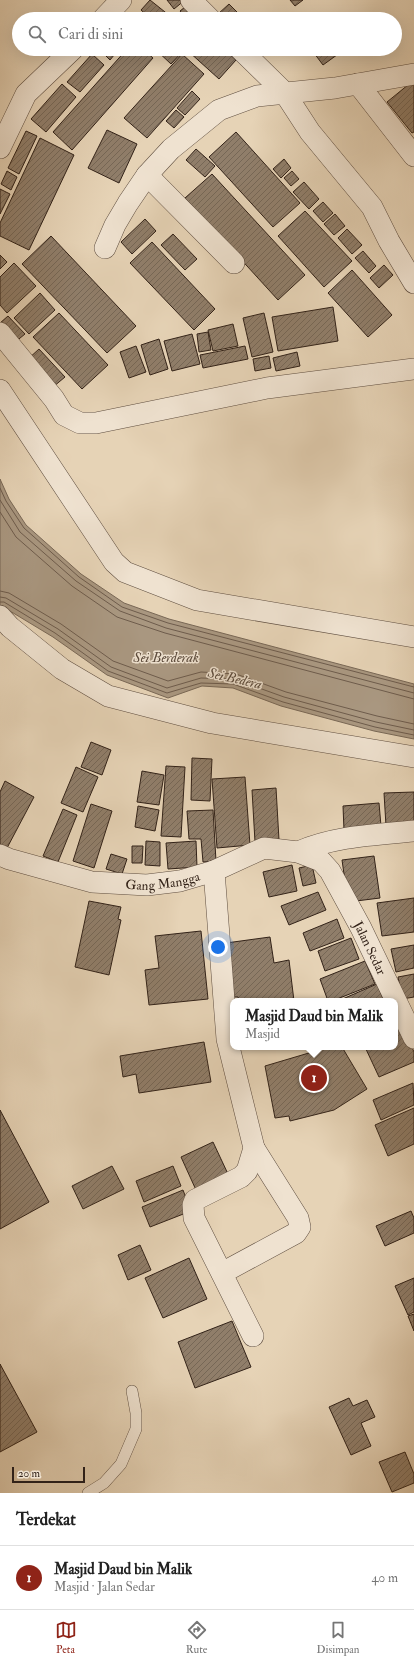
<!DOCTYPE html>
<html lang="id">
<meta charset="utf-8">
<style>
body{margin:0;font-family:"IM FELL Double Pica",serif;background:#f6f6f6;color:#222}
.scale{position:absolute;left:12px;bottom:10px;width:73px;box-sizing:border-box;padding-left:4px;border:2px solid #322218;border-top:0;font-size:11px;line-height:14px;white-space:nowrap;color:#322218;-webkit-text-stroke:3px #efe2d0;paint-order:stroke}
.you{position:absolute;left:218px;top:947px;width:14px;height:14px;margin:-10px;border:3px solid #fff;border-radius:50%;background:#1a73e8;box-shadow:0 0 0 6px #1a73e833}
.badge{display:grid;place-items:center;width:26px;height:26px;border-radius:50%;background:#8f2418;color:#fff;font-size:13px;font-weight:700}
.pin{position:absolute;translate:-50% -50%;border:2px solid #fff;box-shadow:0 1px 4px #0006}
.popup{position:absolute;left:230px;top:998px;width:168px;height:52px;box-sizing:border-box;display:grid;place-content:center;border-radius:8px;background:#fff;filter:drop-shadow(0 1px 3px #0005);font-size:13px;white-space:nowrap;color:#767676}
.popup b{font-size:15px;color:#222}
.popup::after{content:'';position:absolute;left:50%;top:100%;margin-left:-8px;border:8px solid transparent;border-top-color:#fff}
.list{margin:0;padding:0;list-style:none}
h2{display:flex;justify-content:space-between;align-items:center;height:52px;margin:0;padding:0 16px;font-size:17px}
h2 small{font-size:13px;font-weight:400;color:#767676}
.list li{display:grid;grid-template-columns:26px 1fr auto;gap:12px;align-items:center;box-sizing:border-box;height:64px;padding:0 16px;border-top:1px solid #e0e0e0}
.list b{display:block;font-size:15px;white-space:nowrap}
.list p{margin:0;font-size:13px;white-space:nowrap;color:#767676}
.list em{font-size:13px;font-style:normal;color:#767676}
.icon{flex:none;width:22px;height:22px;fill:none;stroke:currentColor;stroke-width:2;stroke-linecap:round;stroke-linejoin:round}
.map{position:relative;flex:none;width:414px;height:1493px;overflow:hidden}
.search{position:absolute;background:#fff;box-shadow:0 4px 16px #0002;left:12px;right:12px;top:12px;height:44px;display:flex;align-items:center;gap:10px;box-sizing:border-box;padding:0 14px;border-radius:22px;color:#767676;font-size:15px}
.sheet{height:116px;background:#fff}
nav{display:flex;justify-content:space-around;align-items:center;box-sizing:border-box;height:56px;border-top:1px solid #e0e0e0;background:#fff;font-size:11px;color:#767676}
nav a{display:grid;justify-items:center;gap:2px}
nav .on{color:#8f2418}
.map>svg:first-child{display:block}
.water{fill:#a99780;stroke:#796856}
.lines{fill:none;stroke-linecap:round;stroke-linejoin:round}
.shore{stroke:#6e5c4c;stroke-width:1}
.building{fill:url(#building-hatch);stroke:#322218}
.lane-casing{stroke:#5f4e40;stroke-width:12}
.street-casing{stroke:#5f4e40;stroke-width:22}
.lane{stroke:#efe2d0;stroke-width:11}
.street{stroke:#efe2d0;stroke-width:21}
.labels{text-anchor:middle;stroke-width:3;stroke-linejoin:round;paint-order:stroke}
.street-label{font-size:13px;fill:#322218;stroke:#efe2d0}
.water-label{font-size:14px;font-style:italic;fill:#5c4b3c;stroke:#efe2d0}
</style>
<div class="map">
<svg width="414" height="1493" viewBox="0 0 414 1493">
<defs>
<pattern id="building-hatch" width="6" height="6" patternUnits="userSpaceOnUse"><rect width="6" height="6" fill="#907e6a"/><path d="M-1 1l2-2M0 6l6-6M5 7l2-2" fill="none" stroke="#766756"/></pattern>
</defs>
<rect width="100%" height="100%" fill="#e6d3b6"/>
<filter id="stains"><feTurbulence type="fractalNoise" baseFrequency=".005" numOctaves="4"/><feColorMatrix values="0 0 0 0 .2 0 0 0 0 .09 0 0 0 0 .02 0 0 0 .5 -.17"/></filter>
<radialGradient id="worn" r=".72"><stop offset=".6" stop-color="#630" stop-opacity="0"/><stop offset="1" stop-color="#630" stop-opacity=".3"/></radialGradient>
<path class="water" d="M 0,479 L 9,499 L 26,525 L 81,574 L 124,603 L 169,619 L 414,684 L 414,739 L 374,731 L 281,706 L 233,688 L 202,686 L 168,698 L 107,675 L 53,637 L 0,605 Z"/>
<g class="lines">
<path class="shore" d="M 0,488 L 6,501 L 24,528 L 79,577 L 122,607 L 168,623 L 414,687
M 0,500 L 20,532 L 76,581 L 120,611 L 166,628 L 414,693
M 0,512 L 16,537 L 72,586 L 117,617 L 165,633 L 414,699
M 0,591 L 9,593 L 61,624 L 113,661 L 168,681 L 201,672 L 236,674 L 286,692 L 377,716 L 414,724
M 0,597 L 6,598 L 58,629 L 111,667 L 167,688 L 201,678 L 234,679 L 284,697 L 376,722 L 414,730
M 0,602 L 4,602 L 55,633 L 108,671 L 167,693 L 201,683 L 233,684 L 283,702 L 375,727 L 414,735"/>
</g>
<path class="building" d="M 150,0 L 170,16 L 167,19 L 151,19 L 141,10 Z
M 167,0 L 185,0 L 174,9 Z
M 290,0 L 303,0 L 295,6 Z
M 190,3 L 205,19 L 187,19 L 180,11 Z
M 229,4 L 244,19 L 223,19 L 218,14 Z
M 140,13 L 146,19 L 135,19 Z
M 99,49 L 119,49 L 110,60 Z
M 127,49 L 143,49 L 153,58 L 72,150 L 53,132 Z
M 155,49 L 185,49 L 171,64 Z
M 189,49 L 224,49 L 236,60 L 219,79 L 188,51 Z
M 311,49 L 339,49 L 341,52 L 323,65 Z
M 92,54 L 104,65 L 80,92 L 67,82 Z
M 182,54 L 204,74 L 147,138 L 124,118 Z
M 414,80 L 414,132 L 412,133 L 387,102 Z
M 62,84 L 76,97 L 46,132 L 31,119 Z
M 192,91 L 200,99 L 185,115 L 177,108 Z
M 176,110 L 184,117 L 174,128 L 166,121 Z
M 107,130 L 137,144 L 119,183 L 88,168 Z
M 26,131 L 37,136 L 19,174 L 8,168 Z
M 236,132 L 300,203 L 273,227 L 209,157 Z
M 40,138 L 74,155 L 29,250 L 0,236 L 0,223 Z
M 196,149 L 215,166 L 205,177 L 186,160 Z
M 284,159 L 291,168 L 281,178 L 273,169 Z
M 7,171 L 17,177 L 11,190 L 1,184 Z
M 292,171 L 299,179 L 291,186 L 284,178 Z
M 212,174 L 305,275 L 278,300 L 185,198 Z
M 304,182 L 319,199 L 309,209 L 293,192 Z
M 0,189 L 10,194 L 0,214 Z
M 323,202 L 333,213 L 323,222 L 313,211 Z
M 305,211 L 352,261 L 324,287 L 278,236 Z
M 335,214 L 345,226 L 334,235 L 324,224 Z
M 145,219 L 156,231 L 132,254 L 121,242 Z
M 347,229 L 362,245 L 352,254 L 338,238 Z
M 173,234 L 197,259 L 185,270 L 161,245 Z
M 51,236 L 136,326 L 107,353 L 22,264 Z
M 152,242 L 215,309 L 194,330 L 130,263 Z
M 363,251 L 376,266 L 369,273 L 355,258 Z
M 0,255 L 7,262 L 0,269 Z
M 14,263 L 36,286 L 7,313 L 0,305 L 0,277 Z
M 384,265 L 393,275 L 379,288 L 370,278 Z
M 352,270 L 392,315 L 368,337 L 328,293 Z
M 40,293 L 55,310 L 29,334 L 14,318 Z
M 333,307 L 338,341 L 278,351 L 272,317 Z
M 59,313 L 108,365 L 82,389 L 33,337 Z
M 264,313 L 273,352 L 252,357 L 243,318 Z
M 8,316 L 25,334 L 14,343 L 0,323 Z
M 233,324 L 238,346 L 213,351 L 208,330 Z
M 208,332 L 211,350 L 199,352 L 197,334 Z
M 192,334 L 200,364 L 172,371 L 164,341 Z
M 159,339 L 168,369 L 150,375 L 141,345 Z
M 136,346 L 146,372 L 129,378 L 120,352 Z
M 245,346 L 248,359 L 203,368 L 200,355 Z
M 39,349 L 65,377 L 53,387 L 28,359 Z
M 297,352 L 300,366 L 276,371 L 273,358 Z
M 269,356 L 271,368 L 255,371 L 253,359 Z
M 91,742 L 111,750 L 102,775 L 81,767 Z
M 192,758 L 212,759 L 210,801 L 191,800 Z
M 166,766 L 185,767 L 181,837 L 161,836 Z
M 76,767 L 98,777 L 83,812 L 61,803 Z
M 142,771 L 164,775 L 159,805 L 137,802 Z
M 245,777 L 250,845 L 217,848 L 212,779 Z
M 5,781 L 34,797 L 7,848 L 0,844 L 0,792 Z
M 276,788 L 279,840 L 255,842 L 252,790 Z
M 414,792 L 414,826 L 386,826 L 384,793 Z
M 379,803 L 381,826 L 344,830 L 343,806 Z
M 91,804 L 112,811 L 94,868 L 73,861 Z
M 138,806 L 159,810 L 155,831 L 135,827 Z
M 63,809 L 77,815 L 58,862 L 43,856 Z
M 213,810 L 216,861 L 203,862 L 201,839 L 189,839 L 187,811 Z
M 146,841 L 160,842 L 160,866 L 145,865 Z
M 196,841 L 197,867 L 168,869 L 166,843 Z
M 132,846 L 143,846 L 142,863 L 132,863 Z
M 111,854 L 127,859 L 122,874 L 106,869 Z
M 374,856 L 380,898 L 348,902 L 342,860 Z
M 292,865 L 297,891 L 269,897 L 263,872 Z
M 312,865 L 316,883 L 303,886 L 299,868 Z
M 318,892 L 326,910 L 289,925 L 281,906 Z
M 414,898 L 414,932 L 382,936 L 377,903 Z
M 89,901 L 121,907 L 118,919 L 121,920 L 109,975 L 75,967 Z
M 337,919 L 344,938 L 310,951 L 303,933 Z
M 201,931 L 208,999 L 149,1005 L 145,970 L 159,968 L 155,936 Z
M 270,937 L 274,963 L 289,960 L 294,1001 L 239,1001 L 238,997 L 234,997 L 226,943 Z
M 351,938 L 359,959 L 325,971 L 318,951 Z
M 414,945 L 414,968 L 396,972 L 391,949 Z
M 365,961 L 375,984 L 332,1001 L 328,1001 L 320,979 Z
M 414,974 L 414,997 L 402,999 L 398,977 Z
M 377,984 L 384,1001 L 338,1001 Z
M 402,1024 L 414,1052 L 414,1062 L 379,1077 L 365,1047 L 395,1047 L 395,1027 Z
M 204,1042 L 211,1082 L 139,1093 L 136,1074 L 123,1077 L 120,1056 Z
M 329,1047 L 342,1047 L 367,1089 L 334,1110 L 290,1121 L 289,1116 L 275,1118 L 265,1066 Z
M 413,1083 L 414,1105 L 381,1120 L 373,1100 Z
M 414,1108 L 414,1144 L 388,1156 L 375,1125 Z
M 0,1110 L 49,1202 L 0,1229 Z
M 213,1142 L 228,1174 L 196,1190 L 181,1157 Z
M 112,1166 L 124,1189 L 83,1209 L 72,1186 Z
M 173,1166 L 181,1186 L 144,1202 L 136,1181 Z
M 183,1190 L 191,1211 L 150,1227 L 142,1207 Z
M 411,1211 L 414,1218 L 414,1233 L 385,1246 L 376,1226 Z
M 140,1245 L 151,1270 L 128,1280 L 118,1255 Z
M 189,1258 L 207,1299 L 163,1318 L 145,1278 Z
M 414,1278 L 414,1312 L 408,1315 L 395,1286 Z
M 414,1314 L 414,1331 L 408,1316 Z
M 232,1321 L 251,1367 L 195,1388 L 178,1342 Z
M 0,1364 L 37,1432 L 0,1452 Z
M 349,1398 L 353,1406 L 367,1400 L 375,1417 L 361,1423 L 371,1446 L 351,1455 L 329,1407 Z
M 405,1452 L 414,1474 L 414,1483 L 392,1492 L 379,1462 Z"/>
<g class="lines">
<g class="lane-casing">
<path id="lane" d="M 88,1493 L 104,1483 L 121,1464 L 136,1429 L 136,1413 L 132,1391"/>
</g>
<g class="street-casing">
<g id="street">
<path d="M 191,0 L 210,19"/>
<path d="M 103,19 L 121,0"/>
<path d="M 240,49 L 284,92 L 310,132 L 372,207 L 389,241 L 414,283"/>
<path d="M 358,84 L 414,156"/>
<path d="M 0,148 L 26,94 L 73,49"/>
<path d="M 147,175 L 234,263"/>
<path d="M 105,248 L 115,225 L 128,203 L 147,175 L 171,149 L 219,110 L 257,96 L 335,88 L 414,74"/>
<path d="M 0,333 L 54,399 L 64,415 L 80,423 L 96,423 L 267,388 L 414,369"/>
<path d="M 0,390 L 114,562 L 125,572 L 197,600 L 414,637"/>
<path d="M 0,616 L 10,627 L 62,669 L 108,696 L 212,723 L 414,757"/>
<path d="M 298,852 C 335,836 374,835 414,831"/>
<path id="s1" d="M 0,855 L 9,859 L 92,882 L 147,885 L 180,881 L 214,871 L 264,848 L 298,852 L 321,861 L 330,871 L 361,928 L 414,1038"/>
<path d="M 214,871 L 227,1039 L 254,1148 L 247,1171 L 241,1177 L 195,1200 L 193,1205 L 194,1218 L 253,1336"/>
<path d="M 222,1273 L 296,1233 L 300,1227 L 298,1218 L 254,1148"/>
</g>
</g>
<use href="#lane" class="lane"/>
<use href="#street" class="street"/>
</g>
<g class="labels">
<g class="street-label">
<text dy="5" stroke="none"><textPath href="#s1" startOffset="167">Gang Mangga</textPath></text>
<text dy="5" stroke="none"><textPath href="#s1" startOffset="434">Jalan Sedar</textPath></text>
</g>
<g class="water-label">
<text x="166" y="662">Sei Berderak</text>
<text transform="translate(235 678) rotate(13)" y="5">Sei Bedera</text>
</g>
</g>
<rect width="100%" height="100%" filter="url(#stains)"/>
<rect width="100%" height="100%" fill="url(#worn)"/>
</svg>
<div class="scale">20 m</div>
<div class="you"></div>
<div class="pin badge" style="left:314px;top:1078px">1</div>
<div class="popup"><b>Masjid Daud bin Malik</b>Masjid</div>
<div class="search"><svg class="icon" aria-label="search" viewBox="0 0 24 24"><circle cx="10" cy="10" r="6"/><path d="M15 15l6 6"/></svg>Cari di sini</div>
</div>
<section class="sheet">
<h2>Terdekat<small></small></h2>
<ul class="list">
<li><span class="badge">1</span><div><b>Masjid Daud bin Malik</b><p>Masjid · Jalan Sedar</p></div><em>40 m</em></li>
</ul>
</section>
<nav>
<a class="on"><svg class="icon" aria-label="map" viewBox="0 0 24 24"><path d="M3 6l6-2 6 2 6-2v14l-6 2-6-2-6 2zM9 4v14M15 6v14"/></svg>Peta</a>
<a><svg class="icon" aria-label="directions" viewBox="0 0 24 24"><path d="M12 3l9 9-9 9-9-9zM9 14v-3h6M13 9l2 2-2 2"/></svg>Rute</a>
<a><svg class="icon" aria-label="saved" viewBox="0 0 24 24"><path d="M7 4h10v16l-5-4-5 4z"/></svg>Disimpan</a>
</nav>
